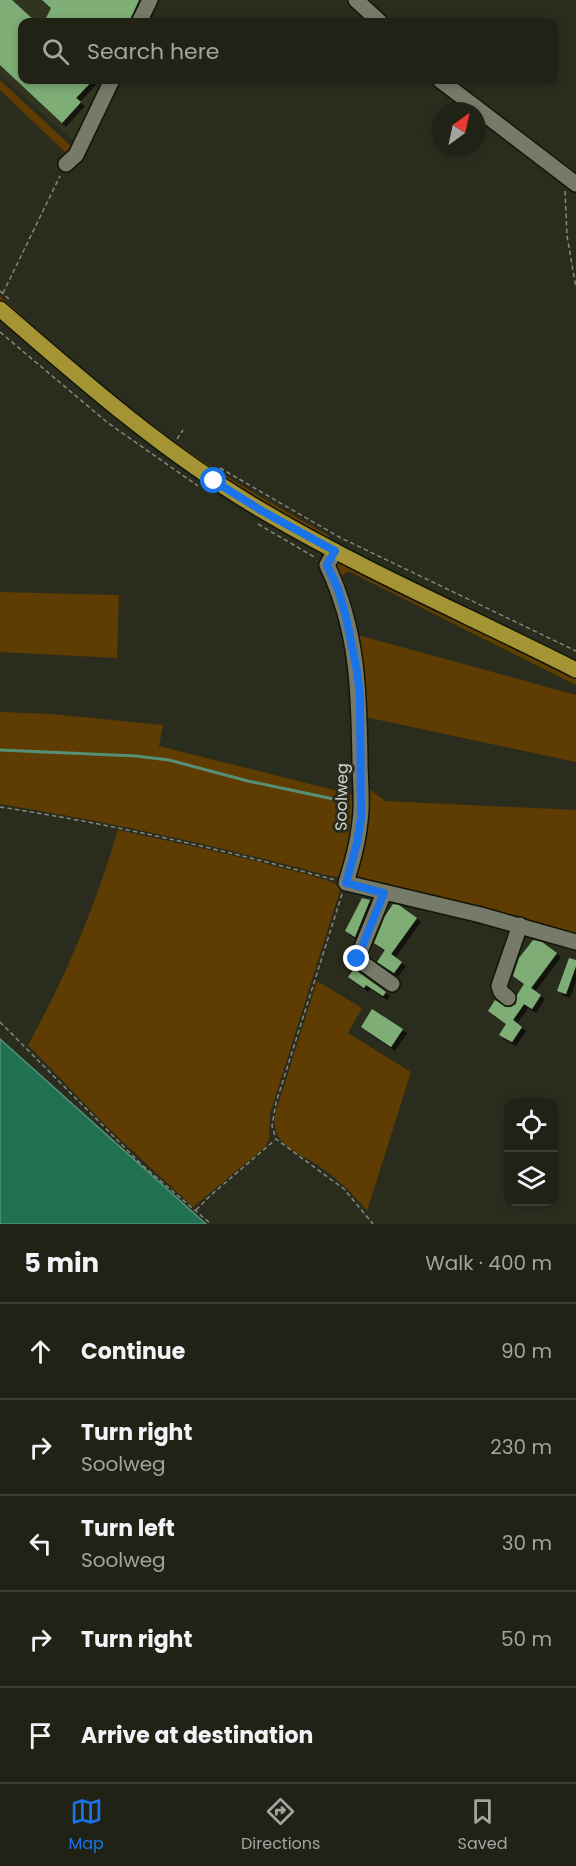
<!DOCTYPE html>
<meta charset="utf-8">
<style>
body{margin:0;font-family:Poppins,sans-serif;background:#282a1f;color:#f1f3f6}
.controls{position:absolute;right:18px;bottom:18px;display:grid;overflow:hidden;border-radius:12px;box-shadow:0 3px 9px #0003}
.controls button{width:54px;height:54px;display:grid;place-items:center;padding:0;border:0;border-bottom:2px solid #3d3f35;background:#202216;color:#f1f3f6;font:30px sans-serif}
.compass{position:absolute;left:432px;top:102px;width:54px;height:54px;border-radius:50%;background:#202216;box-shadow:0 3px 9px #0003;rotate:33deg}
.stop{position:absolute;width:18px;height:18px;margin:-14px;border:4px solid #1a73e8;border-radius:50%;background:#fff}
.stop.end{background:#1a73e8;border-color:#fff;box-shadow:0 2px 6px #0008}
.list{margin:0;padding:0;list-style:none}
h2{display:flex;justify-content:space-between;align-items:center;height:78px;margin:0;padding:0 24px;font-size:26px}
h2 small{font-size:20px;font-weight:400;color:#a2a4a1}
.list li{display:grid;grid-template-columns:39px 1fr auto;gap:18px;align-items:center;box-sizing:border-box;height:96px;padding:0 24px;border-top:2px solid #3d3f35}
.list b{display:block;font-size:22px;white-space:nowrap}
.list p{margin:0;font-size:20px;white-space:nowrap;color:#a2a4a1}
.list em{font-size:20px;font-style:normal;color:#a2a4a1}
.icon{flex:none;width:33px;height:33px;fill:none;stroke:currentColor;stroke-width:2;stroke-linecap:round;stroke-linejoin:round}
.map{position:relative;flex:none;width:576px;height:1224px;overflow:hidden}
.search{position:absolute;background:#202216;box-shadow:0 3px 9px #0003;left:18px;right:18px;top:18px;height:66px;display:flex;align-items:center;gap:15px;box-sizing:border-box;padding:0 21px;border-radius:12px;color:#a2a4a1;font-size:22px}
.sheet{height:558px;background:#202216}
nav{display:flex;justify-content:space-around;align-items:center;box-sizing:border-box;height:84px;border-top:2px solid #3d3f35;background:#202216;font-size:16px;color:#a2a4a1}
nav a{display:grid;justify-items:center;gap:3px}
nav .on{color:#1a73e8}
.map>svg:first-child{display:block}
.built{fill:#313520}
.green{fill:#5f3c01}
.water{fill:#1f7152;stroke:#569078;stroke-width:1.5}
.lines{fill:none;stroke-linecap:round;stroke-linejoin:round}
.stream{stroke:#569078;stroke-width:3}
.building{fill:#7ead76;filter:url(#shadow)}
.minor-casing{stroke:#121507;stroke-width:18}
.major-casing{stroke:#121507;stroke-width:18}
.path{stroke:#85887c;stroke-width:1.5;stroke-dasharray:4.5 3;stroke-linecap:butt}
.minor{stroke:#767a69;stroke-width:15}
.major{stroke:#a59434;stroke-width:15}
.route{stroke:#1a73e8;stroke-width:8}
.labels{text-anchor:middle;stroke-width:6;stroke-linejoin:round;paint-order:stroke}
.street-label{font-size:16px;fill:#d6d8cf;stroke:#2a2d1e}
</style>
<div class="map">
<svg width="576" height="1224" viewBox="0 0 576 1224">
<defs>
<filter id="shadow"><feDropShadow dx="4" dy="4" stdDeviation="0" flood-color="#0009"/></filter>
</defs>
<rect width="100%" height="100%" fill="#2a2d1e"/>
<path class="built" d="M 0,0 L 156,0 L 145,22 L 22,22 L 22,80 L 118,80 L 77,144 L 0,75 Z"/>
<path class="green" d="M 0,80 L 71,146 L 68,155 L 0,90 Z
M 0,296 C 49,339 97,385 150,424 C 206,466 267,501 328,535 L 330,539 L 329,541 L 222,479 L 90,381 L 0,302 Z
M 337,559 L 576,677 L 576,685 L 348,571 L 339,578 L 332,568 Z
M 0,592 L 119,595 L 117,658 L 0,652 Z
M 354,634 L 576,695 L 576,762 L 370,718 L 366,719 Z
M 0,712 L 51,714 L 163,725 L 159,746 L 354,795 L 353,835 L 341,877 L 330,876 C 221,847 112,822 0,804 Z
M 368,788 L 385,801 L 576,810 L 576,938 L 359,879 L 356,876 Z
M 118,830 C 173,842 228,853 282,868 C 301,873 322,877 339,886 L 340,890 L 270,1114 L 269,1140 L 263,1149 L 193,1207 L 108,1128 L 28,1045 C 66,977 96,904 118,830 Z
M 317,981 L 362,1008 L 348,1033 L 411,1072 L 367,1211 C 354,1195 339,1180 322,1168 C 308,1158 285,1150 277,1134 C 272,1124 276,1111 279,1102 Z"/>
<path class="water" d="M 0,1039 L 206,1224 L 0,1224 Z"/>
<g class="lines">
<path class="stream" d="M 0,750 L 136,756 L 169,760 L 248,781 L 348,802"/>
</g>
<path class="building" d="M 0,0 L 12,0 L 36,22 L 22,22 L 22,80 L 93,80 L 76,98 L 81,102 L 62,123 L 0,65 Z
M 42,0 L 139,0 L 129,22 L 58,22 L 46,18 L 51,8 Z
M 362,898 L 370,900 L 355,937 L 345,931 Z
M 393,904 L 399,905 L 417,918 L 391,954 L 402,962 L 394,973 L 377,962 L 385,950 L 374,943 L 385,916 Z
M 533,940 L 542,942 L 557,953 L 531,988 L 541,995 L 532,1009 L 524,1004 L 513,1020 L 522,1027 L 512,1042 L 499,1035 L 506,1024 L 488,1011 L 495,1000 L 506,1007 L 511,1007 L 516,1004 L 517,995 L 524,984 L 513,976 L 519,958 Z
M 569,958 L 576,960 L 576,966 L 566,994 L 557,991 Z
M 354,969 L 386,992 L 383,996 L 366,985 L 364,988 L 348,977 Z
M 372,1009 L 403,1029 L 391,1047 L 361,1027 Z"/>
<g class="lines">
<g class="minor-casing">
<path id="minor" d="M 356,0 L 380,22
M 139,22 L 150,0
M 440,80 L 576,184
M 66,164 L 76,155 L 112,80
M 335,551 L 327,565 C 358,630 359,691 360,762 C 360,781 363,801 360,821 C 358,843 352,863 346,883 L 481,915 L 576,942
M 384,893 L 357,959 L 392,984
M 508,998 L 501,992 L 499,986 L 520,925"/>
</g>
<g class="major-casing">
<path id="major" d="M 0,309 C 84,382 167,455 263,511 C 364,571 472,617 576,670"/>
</g>
<path class="path" d="M 565,191 L 567,236 L 576,288
M 0,291 L 10,300
M 3,293 L 60,176
M 0,332 L 108,423 L 198,486
M 177,439 L 183,430
M 220,468 L 341,538 L 576,651
M 258,524 L 316,558
M 0,807 C 113,824 224,850 335,880
M 342,894 L 276,1103 L 272,1126 L 276,1139 L 344,1189 L 373,1224
M 0,1022 L 142,1165 L 211,1224
M 196,1210 L 211,1195 L 275,1140"/>
<use href="#minor" class="minor"/>
<use href="#major" class="major"/>
</g>
<g class="lines">
<path class="route" d="M 214,481 L 262,511 L 335,551 L 327,565 L 338,589 L 346,617 L 357,671 L 360,696 L 361,818 L 357,843 L 346,883 L 384,893 L 357,959"/>
</g>
<g class="labels">
<g class="street-label">
<text transform="translate(341 797) rotate(-89)" y="6">Soolweg</text>
</g>
</g>
</svg>
<div class="controls">
<button><svg class="icon" aria-label="locate" viewBox="0 0 24 24"><circle cx="12" cy="12" r="6"/><path d="M12 2v4M12 18v4M2 12h4M18 12h4"/></svg></button>
<button><svg class="icon" aria-label="layers" viewBox="0 0 24 24"><path d="M12 4l9 5-9 5-9-5zM3 14l9 5 9-5"/></svg></button>
</div>
<svg class="compass" viewBox="-18 -18 36 36"><path d="M0-13l5 13h-10z" fill="#e53935"/><path d="M0 13l5-13h-10z" fill="#a2a4a1"/></svg>
<div class="stop" style="left:214px;top:481px"></div>
<div class="stop end" style="left:357px;top:959px"></div>
<div class="search"><svg class="icon" aria-label="search" viewBox="0 0 24 24"><circle cx="10" cy="10" r="6"/><path d="M15 15l6 6"/></svg>Search here</div>
</div>
<section class="sheet">
<h2>5 min<small>Walk · 400 m</small></h2>
<ul class="list">
<li><svg class="icon" aria-label="ahead" viewBox="0 0 24 24"><path d="M12 20V5M6 11l6-6 6 6"/></svg><div><b>Continue</b></div><em>90 m</em></li>
<li><svg class="icon" aria-label="right" viewBox="0 0 24 24"><path d="M7 20v-9h11M14 6l5 5-5 5"/></svg><div><b>Turn right</b><p>Soolweg</p></div><em>230 m</em></li>
<li><svg class="icon" aria-label="left" viewBox="0 0 24 24"><path d="M17 20v-9H6M10 6l-5 5 5 5"/></svg><div><b>Turn left</b><p>Soolweg</p></div><em>30 m</em></li>
<li><svg class="icon" aria-label="right" viewBox="0 0 24 24"><path d="M7 20v-9h11M14 6l5 5-5 5"/></svg><div><b>Turn right</b></div><em>50 m</em></li>
<li><svg class="icon" aria-label="arrive" viewBox="0 0 24 24"><path d="M6 21V4h12l-3 4 3 4H6"/></svg><div><b>Arrive at destination</b></div></li>
</ul>
</section>
<nav>
<a class="on"><svg class="icon" aria-label="map" viewBox="0 0 24 24"><path d="M3 6l6-2 6 2 6-2v14l-6 2-6-2-6 2zM9 4v14M15 6v14"/></svg>Map</a>
<a><svg class="icon" aria-label="directions" viewBox="0 0 24 24"><path d="M12 3l9 9-9 9-9-9zM9 14v-3h6M13 9l2 2-2 2"/></svg>Directions</a>
<a><svg class="icon" aria-label="saved" viewBox="0 0 24 24"><path d="M7 4h10v16l-5-4-5 4z"/></svg>Saved</a>
</nav>
